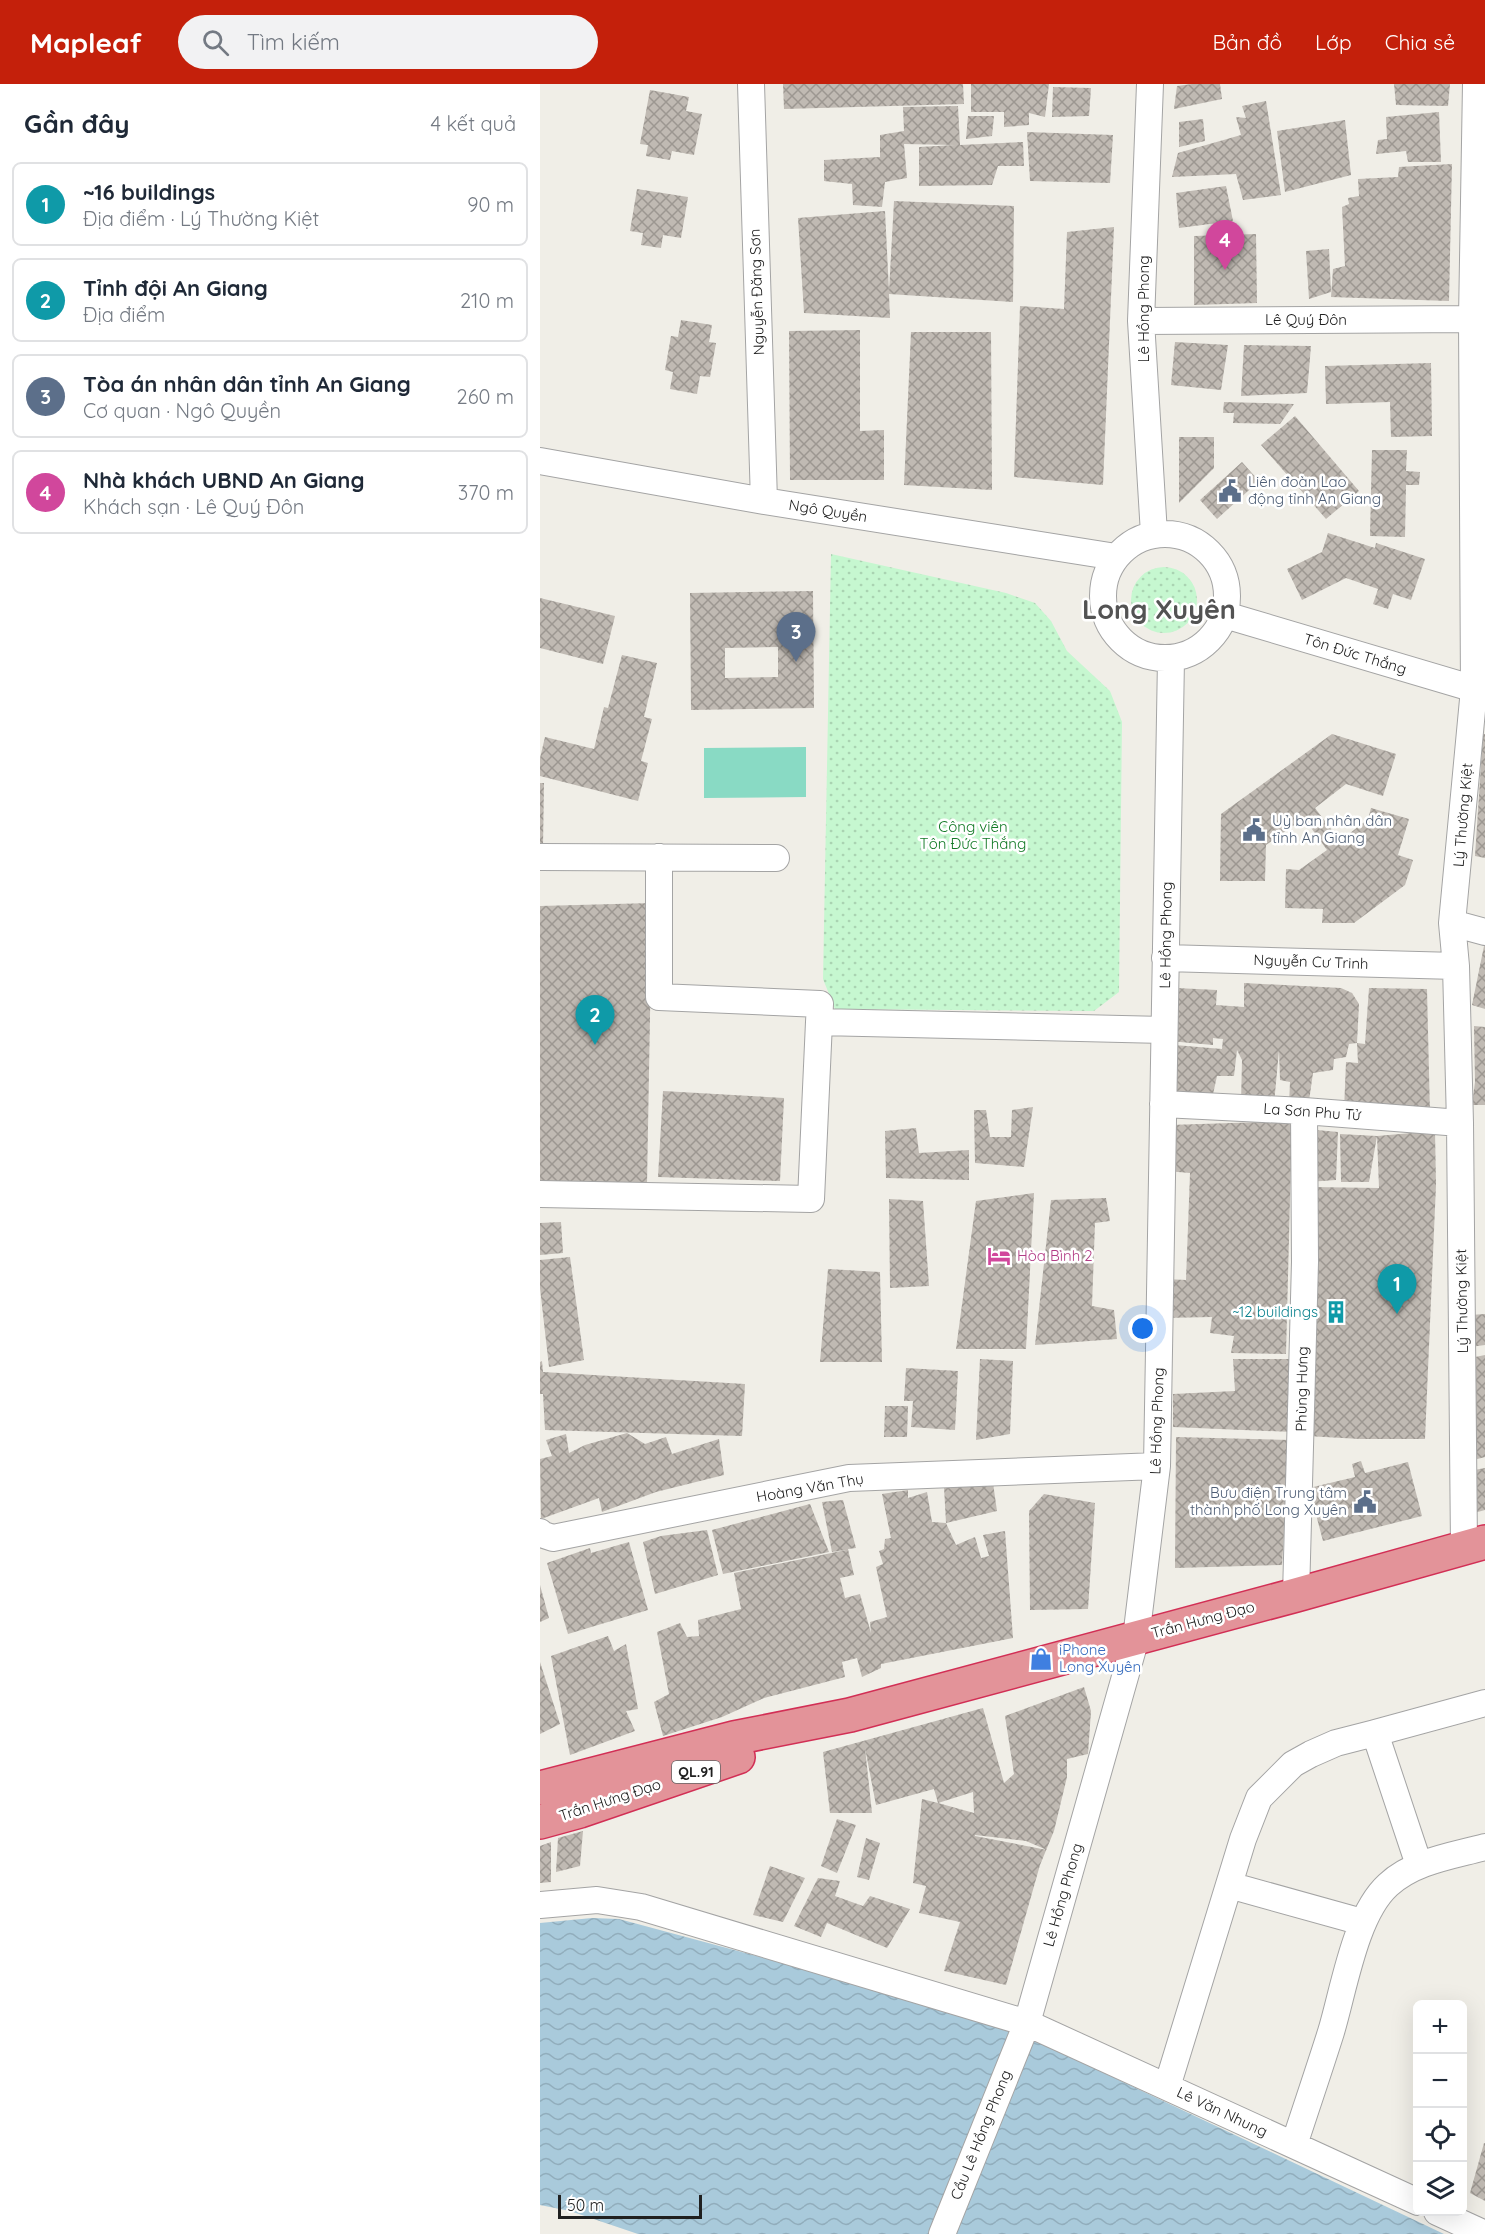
<!DOCTYPE html>
<html lang="vi">
<meta charset="utf-8">
<style>
body{margin:0;font-family:Quicksand,sans-serif;background:#f2f2f3;color:#1f2937}
.controls{position:absolute;right:18px;bottom:18px;display:grid;overflow:hidden;border-radius:9px;box-shadow:0 6px 24px #0002}
.controls button{width:54px;height:54px;display:grid;place-items:center;padding:0;border:0;border-bottom:2px solid #e0e1e3;background:#fff;color:#1f2937;font:30px sans-serif}
.scale{position:absolute;left:18px;bottom:15px;width:144px;box-sizing:border-box;padding-left:6px;border:3px solid #202020;border-top:0;font-size:16px;line-height:21px;white-space:nowrap;color:#202020;-webkit-text-stroke:4px #fff;paint-order:stroke}
.you{position:absolute;left:603px;top:1245px;width:21px;height:21px;margin:-15px;border:4px solid #fff;border-radius:50%;background:#1a73e8;box-shadow:0 0 0 9px #1a73e833}
.badge{display:grid;place-items:center;width:39px;height:39px;border-radius:50%;background:#c4200b;color:#fff;font-size:20px;font-weight:700}
.pin{position:absolute;translate:-50% -50px;filter:drop-shadow(0 2px 3px #0008)}
.pin::after{content:'';position:absolute;top:32px;width:21px;height:18px;background:inherit;clip-path:polygon(0 0,100% 0,50% 100%)}
.list{margin:0;padding:0;list-style:none}
h2{display:flex;justify-content:space-between;align-items:center;height:78px;margin:0;padding:0 24px;font-size:26px}
h2 small{font-size:20px;font-weight:400;color:#747a83}
.list li{display:grid;grid-template-columns:39px 1fr auto;gap:18px;align-items:center;box-sizing:border-box;height:84px;margin:0 12px 12px;padding:0 12px;border:2px solid #e0e1e3;border-radius:9px}
.list b{display:block;font-size:22px;white-space:nowrap}
.list p{margin:0;font-size:20px;white-space:nowrap;color:#747a83}
.list em{font-size:20px;font-style:normal;color:#747a83}
.icon{flex:none;width:33px;height:33px;fill:none;stroke:currentColor;stroke-width:2;stroke-linecap:round;stroke-linejoin:round}
.map{position:relative;flex:none;width:945px;height:2150px;overflow:hidden}
header{display:flex;align-items:center;gap:36px;box-sizing:border-box;height:84px;padding:0 30px;background:#c4200b;color:#fff}
header strong{font-size:28px}
nav{display:flex;gap:33px;margin-inline-start:auto;font-size:21px}
.search{width:420px;height:54px;background:#f2f2f3;display:flex;align-items:center;gap:15px;box-sizing:border-box;padding:0 21px;border-radius:33px;color:#747a83;font-size:22px}
main{display:flex}
aside{flex:1;background:#fff}
.map>svg:first-child{display:block}
.park{fill:url(#park-dots)}
.pitch{fill:#89dac4}
.water{fill:url(#water-waves)}
.building{fill:url(#building-cross-hatch);fill-rule:evenodd}
.lines{fill:none;stroke-linecap:round;stroke-linejoin:round}
.minor-casing{stroke:#a4a4a4;stroke-width:28}
.highway-casing{stroke:#d22f55;stroke-width:36}
.minor{stroke:#fff;stroke-width:26}
.highway{stroke:#e39399;stroke-width:33}
.labels{text-anchor:middle;stroke-width:5;stroke-linejoin:round;paint-order:stroke}
.shield{fill:#fff;stroke:#636363;stroke-width:1.5}
.shield-label{font-size:14px;font-weight:bold;fill:#202020}
.street-label{font-size:15px;fill:#202020;stroke:#fff}
.service-label{font-size:15px;fill:#4e5e75;stroke:#fff;text-anchor:start}
.park-label{font-size:15px;fill:#127a26;stroke:#fff}
.hotel-label{font-size:15px;fill:#b23c85;stroke:#fff;text-anchor:start}
.culture-label{font-size:15px;fill:#0d838f;stroke:#fff;text-anchor:end}
.shop-label{font-size:15px;fill:#366cbe;stroke:#fff;text-anchor:start}
.town-label{font-size:27px;font-weight:bold;fill:#535353;stroke:#fff}
</style>
<header>
<strong>Mapleaf</strong>
<div class="search"><svg class="icon" aria-label="search" viewBox="0 0 24 24"><circle cx="10" cy="10" r="6"/><path d="M15 15l6 6"/></svg>Tìm kiếm</div>
<nav><a>Bản đồ</a><a>Lớp</a><a>Chia sẻ</a></nav>
</header>
<main>
<aside>
<h2>Gần đây<small>4 kết quả</small></h2>
<ul class="list">
<li><span class="badge" style="background:#0f9aa8">1</span><div><b>~16 buildings</b><p>Địa điểm · Lý Thường Kiệt</p></div><em>90 m</em></li>
<li><span class="badge" style="background:#0f9aa8">2</span><div><b>Tỉnh đội An Giang</b><p>Địa điểm</p></div><em>210 m</em></li>
<li><span class="badge" style="background:#5c6f8a">3</span><div><b>Tòa án nhân dân tỉnh An Giang</b><p>Cơ quan · Ngô Quyền</p></div><em>260 m</em></li>
<li><span class="badge" style="background:#d1479c">4</span><div><b>Nhà khách UBND An Giang</b><p>Khách sạn · Lê Quý Đôn</p></div><em>370 m</em></li>
</ul>
</aside>
<div class="map">
<svg width="945" height="2150" viewBox="0 0 945 2150">
<defs>
<pattern id="park-dots" width="8" height="8" patternUnits="userSpaceOnUse" patternTransform="scale(1.5)"><rect width="8" height="8" fill="#c6f7d0"/><path d="M2 2h.1M6 6h.1" fill="none" stroke="#aad3b2" stroke-width="1.8" stroke-linecap="round"/></pattern>
<pattern id="water-waves" width="16" height="10" patternUnits="userSpaceOnUse" patternTransform="scale(1.5)"><rect width="16" height="10" fill="#a9cadb"/><path d="M0 5q4-4 8 0t8 0" fill="none" stroke="#91adbc"/></pattern>
<pattern id="building-cross-hatch" width="8" height="8" patternUnits="userSpaceOnUse" patternTransform="scale(1.5)"><rect width="8" height="8" fill="#c0bab3"/><path d="M0 0l8 8M0 8l8-8" fill="none" stroke="#9c9791"/></pattern>
</defs>
<rect width="100%" height="100%" fill="#f0eee7"/>
<path class="park" d="M 291,470 L 466,509 L 495,519 L 511,537 L 527,567 L 570,607 L 582,638 L 579,908 L 554,927 L 295,925 L 283,895 Z
M591 516a33 33 0 1 1 66 0a33 33 0 1 1-66 0Z"/>
<path class="pitch" d="M 266,663 L 266,713 L 164,714 L 164,664 Z"/>
<path class="water" d="M 52,1834 L 79,1835 L 458,1937 L 545,1980 L 904,2150 L 98,2150 L 30,2127 L 0,2121 L 0,1839 Z"/>
<path class="building" d="M 243,0 L 423,0 L 424,20 L 244,25 Z
M 431,0 L 509,0 L 505,33 L 489,29 L 489,41 L 464,43 L 464,28 L 431,28 Z
M 652,0 L 680,0 L 682,15 L 634,25 L 637,2 Z
M 854,0 L 910,0 L 908,22 L 856,21 Z
M 513,3 L 551,4 L 549,32 L 512,33 Z
M 110,6 L 149,13 L 146,27 L 162,30 L 154,71 L 132,67 L 130,76 L 106,72 L 108,61 L 100,60 Z
M 726,17 L 741,111 L 703,116 L 696,90 L 632,93 L 638,69 L 701,51 L 696,33 L 706,34 L 702,22 Z
M 418,22 L 420,61 L 483,58 L 484,82 L 458,82 L 452,101 L 379,102 L 379,63 L 415,61 L 364,60 L 367,94 L 345,98 L 342,123 L 313,121 L 312,100 L 284,97 L 284,76 L 340,73 L 340,51 L 364,47 L 363,23 Z
M 899,28 L 901,78 L 868,78 L 866,67 L 836,70 L 838,56 L 847,55 L 846,33 Z
M 428,32 L 454,32 L 452,52 L 426,55 Z
M 663,35 L 665,57 L 639,63 L 639,38 Z
M 805,36 L 811,91 L 745,108 L 737,47 Z
M 487,48 L 573,51 L 570,99 L 490,97 Z
M 912,80 L 909,217 L 791,213 L 793,185 L 805,182 L 802,123 L 809,120 L 808,114 L 819,112 L 818,95 L 858,93 L 859,83 Z
M 686,102 L 693,137 L 639,144 L 636,109 Z
M 97,105 L 148,113 L 141,154 L 123,151 L 121,164 L 101,161 L 103,149 L 90,147 Z
M 354,117 L 474,122 L 473,218 L 349,210 L 350,234 L 264,229 L 258,134 L 345,127 L 349,207 Z
M 574,143 L 563,401 L 474,393 L 480,222 L 524,225 L 527,148 Z
M 716,150 L 717,219 L 654,221 L 654,152 Z
M 789,165 L 791,208 L 769,215 L 766,167 Z
M 141,236 L 172,241 L 169,258 L 176,259 L 170,293 L 160,292 L 157,310 L 130,305 L 133,288 L 125,286 L 131,252 L 138,253 Z
M 320,246 L 320,347 L 344,346 L 344,396 L 250,396 L 249,247 Z
M 371,248 L 451,248 L 452,406 L 364,401 Z
M 635,258 L 688,261 L 681,306 L 631,301 Z
M 704,261 L 771,262 L 767,309 L 701,312 Z
M 891,279 L 892,352 L 851,353 L 850,318 L 786,320 L 785,282 Z
M 684,318 L 754,320 L 740,340 L 693,339 L 694,329 L 683,329 Z
M 755,332 L 819,407 L 786,435 L 721,361 Z
M 639,353 L 674,353 L 674,384 L 639,419 Z
M 832,366 L 867,366 L 866,387 L 880,388 L 879,401 L 866,401 L 865,453 L 830,452 Z
M 702,378 L 719,397 L 677,435 L 660,416 Z
M 788,449 L 835,464 L 836,459 L 885,475 L 871,516 L 853,510 L 848,525 L 833,520 L 838,505 L 806,494 L 762,516 L 747,485 L 782,468 Z
M 273,507 L 274,624 L 151,626 L 150,509 ZM 238,563 L 238,593 L 185,594 L 185,564 Z
M 0,514 L 75,532 L 63,580 L 0,564 Z
M 82,571 L 117,579 L 104,633 L 112,635 L 101,677 L 108,679 L 98,717 L 0,692 L 0,674 L 5,653 L 54,665 L 64,623 L 68,624 Z
M 792,650 L 856,670 L 843,712 L 806,700 L 775,724 L 800,757 L 828,735 L 831,724 L 869,735 L 858,771 L 873,776 L 865,801 L 814,839 L 782,839 L 783,825 L 745,824 L 746,785 L 759,786 L 787,766 L 764,734 L 726,761 L 725,797 L 680,797 L 681,730 Z
M 943,650 L 945,650 L 945,774 L 935,772 Z
M 0,699 L 4,699 L 3,762 L 0,762 Z
M 112,819 L 107,1101 L 0,1102 L 0,822 Z
M 944,862 L 945,862 L 945,925 L 932,921 Z
M 704,899 L 801,904 L 812,909 L 819,920 L 817,959 L 809,960 L 806,973 L 794,975 L 793,986 L 773,989 L 769,1017 L 749,1020 L 750,998 L 740,996 L 739,966 L 734,1020 L 701,1019 L 702,976 L 697,966 L 694,992 L 677,992 L 670,1024 L 632,1023 L 635,961 L 682,965 L 683,955 L 673,954 L 673,961 L 629,957 L 636,904 L 677,906 L 676,921 L 704,923 Z
M 829,904 L 887,905 L 890,1030 L 804,1026 L 806,978 L 818,979 L 817,959 L 825,960 Z
M 934,942 L 945,943 L 945,1021 L 932,1021 L 935,998 Z
M 123,1007 L 244,1014 L 240,1097 L 118,1093 Z
M 493,1023 L 484,1083 L 435,1079 L 434,1026 L 446,1026 L 450,1053 L 471,1053 L 472,1026 Z
M 752,1037 L 746,1270 L 691,1269 L 694,1252 L 670,1249 L 672,1233 L 624,1234 L 626,1195 L 646,1196 L 650,1089 L 626,1087 L 629,1041 Z
M 376,1044 L 379,1069 L 429,1066 L 429,1096 L 346,1094 L 345,1047 Z
M 766,1045 L 798,1048 L 796,1096 L 768,1098 Z
M 895,1047 L 896,1101 L 885,1355 L 820,1355 L 767,1352 L 771,1103 L 839,1104 L 837,1052 L 829,1098 L 801,1098 L 800,1050 L 837,1052 Z
M 494,1109 L 486,1265 L 416,1265 L 436,1117 Z
M 566,1114 L 570,1137 L 555,1139 L 552,1222 L 574,1226 L 577,1255 L 495,1261 L 511,1116 Z
M 349,1115 L 383,1117 L 389,1202 L 350,1204 Z
M 21,1138 L 23,1169 L 0,1171 L 0,1139 Z
M 30,1173 L 44,1276 L 9,1283 L 0,1204 L 0,1176 Z
M 288,1185 L 340,1188 L 342,1278 L 280,1278 Z
M 945,1230 L 945,1261 L 930,1263 L 930,1231 Z
M 945,1271 L 945,1373 L 926,1378 L 925,1275 Z
M 440,1275 L 473,1277 L 470,1350 L 436,1356 Z
M 693,1275 L 756,1275 L 752,1348 L 633,1343 L 633,1310 L 695,1307 Z
M 2,1277 L 3,1288 L 205,1300 L 202,1352 L 5,1346 L 3,1310 L 0,1310 L 0,1278 Z
M 366,1284 L 418,1287 L 415,1346 L 371,1343 L 373,1317 L 364,1317 Z
M 345,1322 L 368,1322 L 367,1353 L 344,1353 Z
M 87,1349 L 105,1360 L 126,1353 L 132,1370 L 179,1355 L 184,1391 L 116,1408 L 62,1428 L 59,1414 L 1,1435 L 0,1375 L 12,1372 L 6,1356 L 26,1350 L 29,1369 L 45,1361 Z
M 636,1353 L 750,1356 L 742,1481 L 635,1484 Z
M 821,1377 L 825,1389 L 868,1378 L 882,1432 L 783,1457 L 769,1404 L 815,1393 L 812,1380 Z
M 945,1384 L 945,1426 L 934,1429 L 929,1387 Z
M 453,1399 L 457,1427 L 406,1439 L 404,1403 Z
M 368,1406 L 368,1414 L 387,1408 L 392,1438 L 406,1439 L 416,1461 L 435,1453 L 441,1474 L 449,1472 L 443,1451 L 465,1447 L 473,1554 L 341,1580 L 341,1584 L 322,1593 L 317,1574 L 302,1578 L 305,1593 L 224,1614 L 182,1633 L 123,1652 L 114,1618 L 129,1610 L 117,1548 L 140,1539 L 147,1553 L 159,1552 L 158,1536 L 201,1525 L 194,1489 L 306,1466 L 292,1468 L 282,1418 L 303,1416 L 316,1464 L 308,1465 L 314,1491 L 300,1494 L 305,1514 L 320,1510 L 331,1549 L 330,1538 L 347,1533 L 336,1483 L 343,1480 L 339,1467 L 344,1465 L 345,1455 L 351,1454 L 342,1410 Z
M 504,1410 L 555,1419 L 548,1525 L 490,1526 L 489,1427 Z
M 270,1420 L 289,1468 L 183,1490 L 172,1446 Z
M 167,1446 L 178,1491 L 115,1510 L 103,1458 L 121,1452 Z
M 89,1458 L 108,1526 L 28,1550 L 7,1479 L 50,1464 L 51,1469 Z
M 0,1501 L 9,1534 L 0,1538 Z
M 68,1552 L 74,1567 L 86,1560 L 98,1625 L 86,1627 L 95,1647 L 30,1671 L 11,1572 Z
M 0,1578 L 20,1640 L 0,1650 Z
M 544,1603 L 551,1627 L 548,1670 L 527,1675 L 527,1693 L 514,1747 L 500,1781 L 466,1901 L 404,1887 L 420,1838 L 379,1829 L 386,1802 L 373,1799 L 382,1715 L 398,1719 L 394,1705 L 336,1721 L 325,1664 L 332,1729 L 290,1729 L 283,1668 L 443,1624 L 464,1699 L 474,1690 L 465,1632 ZM 433,1708 L 434,1729 L 398,1719 ZM 435,1751 L 486,1757 L 507,1766 L 435,1752 Z
M 297,1735 L 316,1741 L 297,1789 L 281,1782 Z
M 43,1747 L 40,1782 L 16,1788 L 18,1754 Z
M 326,1754 L 340,1759 L 329,1796 L 317,1793 Z
M 11,1758 L 11,1798 L 0,1799 L 0,1762 Z
M 230,1782 L 265,1794 L 243,1838 L 213,1831 Z
M 278,1794 L 300,1797 L 295,1812 L 323,1822 L 330,1812 L 370,1825 L 347,1864 L 287,1839 L 281,1853 L 254,1842 Z
M 944,2059 L 945,2059 L 945,2117 L 930,2109 Z"/>
<g class="lines">
<g class="minor-casing">
<path id="minor" d="M 211,0 L 224,417
M 610,0 L 601,237 L 614,450
M 601,237 L 932,235 L 945,239
M 0,377 L 224,417 L 576,473
M563 512a62 62 0 1 1 124 0a62 62 0 1 1-124 0Z
M 685,531 L 945,608
M 0,773 L 236,774
M 119,773 L 119,913 L 280,920 L 279,938
M 912,839 L 945,848
M 625,874 L 916,882
M 623,1020 L 764,1027 L 920,1039
M 0,1110 L 271,1115 L 279,938 L 624,946
M 0,1448 L 1,1450 L 13,1454 L 309,1394 L 617,1382
M 924,1463 L 920,1039 L 916,882 L 912,839 L 934,605 L 932,235 L 936,0
M 756,1511 L 765,1178 L 764,1027
M 879,1781 L 835,1649 L 945,1619
M 689,1801 L 822,1838
M 0,1821 L 57,1816 L 101,1823 L 487,1939 L 878,2118
M 627,2003 L 703,1755 L 719,1714 L 753,1680 L 771,1670 L 796,1659 L 835,1649
M 754,2061 C 766,2024 779,1986 791,1948 C 804,1905 815,1831 848,1801 C 874,1777 912,1772 945,1763
M 897,2128 L 945,2150
M 402,2150 L 487,1939 L 596,1554 L 617,1382 L 631,575"/>
</g>
<g class="highway-casing">
<path id="highway" d="M 0,1704 L 194,1654 L 310,1631 L 756,1511 L 945,1458
M 0,1738 L 40,1727 L 198,1673"/>
</g>
<use href="#minor" class="minor"/>
<use href="#highway" class="highway"/>
</g>
<defs>
<g id="civic-bare" transform="scale(1.8)"><path d="M-.6-6.5H3V-4.5H.6V-3L4-1V1h2V6H-6V1h2V-1L-.6-3ZM-1.2 2.5V6h2.4V2.5Z" fill="#5c6f8a" stroke="#fff" stroke-width="2.5" paint-order="stroke"/></g>
<g id="hotel-bare" transform="scale(1.8)"><path d="M-6-4.5h1.5V1H6V5H4.5V3h-9V5H-6ZM-4 0a1.8 1.8 0 1 1 3.6 0ZM.5 0V-2.5h3Q6-2.5 6 0Z" fill="#d1479c" stroke="#fff" stroke-width="2.5" paint-order="stroke"/></g>
<g id="building-bare" transform="scale(1.8)"><path d="M-4-6H4V6H1V3H-1V6H-4ZM-2.5-4.3h1.7v1.8h-1.7ZM.8-4.3h1.7v1.8H.8ZM-2.5-1h1.7V.8h-1.7ZM.8-1h1.7V.8H.8Z" fill="#0f9aa8" stroke="#fff" stroke-width="2.5" paint-order="stroke"/></g>
<g id="shop-bare" transform="scale(1.8)"><path d="M-5-2.5h2.3a2.7 3.5 0 0 1 5.4 0H5L5.5 6h-11ZM-1.5-2.5h3a1.5 2.3 0 0 0-3 0Z" fill="#3f7fe0" stroke="#fff" stroke-width="2.5" paint-order="stroke"/></g>
</defs>
<g fill-rule="evenodd">
<use href="#civic-bare" x="690" y="407"/>
<use href="#civic-bare" x="714" y="746"/>
<use href="#hotel-bare" x="459" y="1172"/>
<use href="#building-bare" x="796" y="1228"/>
<use href="#civic-bare" x="825" y="1418"/>
<use href="#shop-bare" x="501" y="1575"/>
</g>
<g class="labels">
<rect class="shield" x="132" y="1677" width="48" height="22" rx="4.5"/>
<g class="shield-label">
<text x="156" y="1693">QL.91</text>
</g>
<g class="street-label">
<text transform="translate(217 208) rotate(-92)" y="5">Nguyễn Đăng Sơn</text>
<text transform="translate(604 225) rotate(-90)" y="5">Lê Hồng Phong</text>
<text x="766" y="241">Lê Quý Đôn</text>
<text transform="translate(288 427) rotate(9)" y="5">Ngô Quyền</text>
<text transform="translate(815 570) rotate(17)" y="5">Tôn Đức Thắng</text>
<text transform="translate(923 731) rotate(-85)" y="5">Lý Thường Kiệt</text>
<text transform="translate(626 851) rotate(-89)" y="5">Lê Hồng Phong</text>
<text transform="translate(771 878) rotate(2)" y="5">Nguyễn Cư Trinh</text>
<text transform="translate(772 1028) rotate(4)" y="5">La Sơn Phu Tử</text>
<text transform="translate(922 1217) rotate(-91)" y="5">Lý Thường Kiệt</text>
<text transform="translate(762 1305) rotate(-89)" y="5">Phùng Hưng</text>
<text transform="translate(617 1337) rotate(-88)" y="5">Lê Hồng Phong</text>
<text transform="translate(270 1404) rotate(-10)" y="5">Hoàng Văn Thụ</text>
<text transform="translate(663 1536) rotate(-15)" y="5">Trần Hưng Đạo</text>
<text transform="translate(70 1716) rotate(-18)" y="5">Trần Hưng Đạo</text>
<text transform="translate(523 1811) rotate(-74)" y="5">Lê Hồng Phong</text>
<text transform="translate(682 2028) rotate(25)" y="5">Lê Văn Nhung</text>
<text transform="translate(441 2051) rotate(-68)" y="5">Cầu Lê Hồng Phong</text>
</g>
<g class="service-label">
<text x="708" y="403">Liên đoàn Lao<tspan x="708" dy="17">động tỉnh An Giang</tspan></text>
<text x="732" y="742">Uỷ ban nhân dân<tspan x="732" dy="17">tỉnh An Giang</tspan></text>
<text x="807" y="1414" text-anchor="end">Bưu điện Trung tâm<tspan x="807" dy="17">thành phố Long Xuyên</tspan></text>
</g>
<g class="park-label">
<text x="433" y="748">Công viên<tspan x="433" dy="17">Tôn Đức Thắng</tspan></text>
</g>
<g class="hotel-label">
<text x="477" y="1177">Hòa Bình 2</text>
</g>
<g class="culture-label">
<text x="778" y="1233">~12 buildings</text>
</g>
<g class="shop-label">
<text x="519" y="1571">iPhone<tspan x="519" dy="17">Long Xuyên</tspan></text>
</g>
<g class="town-label">
<text x="619" y="535">Long Xuyên</text>
</g>
</g>
</svg>
<div class="controls">
<button>+</button>
<button>−</button>
<button><svg class="icon" aria-label="locate" viewBox="0 0 24 24"><circle cx="12" cy="12" r="6"/><path d="M12 2v4M12 18v4M2 12h4M18 12h4"/></svg></button>
<button><svg class="icon" aria-label="layers" viewBox="0 0 24 24"><path d="M12 4l9 5-9 5-9-5zM3 14l9 5 9-5"/></svg></button>
</div>
<div class="scale">50 m</div>
<div class="you"></div>
<div class="pin badge" style="left:857px;top:1230px;background:#0f9aa8">1</div>
<div class="pin badge" style="left:55px;top:961px;background:#0f9aa8">2</div>
<div class="pin badge" style="left:256px;top:578px;background:#5c6f8a">3</div>
<div class="pin badge" style="left:685px;top:186px;background:#d1479c">4</div>
</div>
</main>
